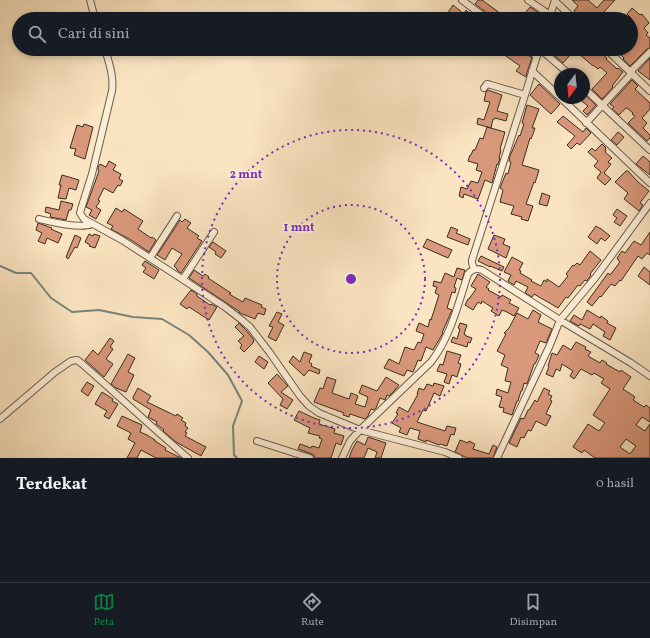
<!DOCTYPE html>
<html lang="id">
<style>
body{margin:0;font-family:Vollkorn,serif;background:#242831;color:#f1f3f6}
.compass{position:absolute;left:554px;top:68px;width:36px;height:36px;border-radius:50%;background:#171b24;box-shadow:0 2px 6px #0003;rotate:195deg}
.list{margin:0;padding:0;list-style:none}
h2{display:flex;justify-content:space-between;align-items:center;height:52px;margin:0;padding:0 16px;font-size:17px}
h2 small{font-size:13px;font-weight:400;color:#9ea1a6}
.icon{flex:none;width:22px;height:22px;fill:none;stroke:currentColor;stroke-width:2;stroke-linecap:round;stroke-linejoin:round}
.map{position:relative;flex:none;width:650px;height:458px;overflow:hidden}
.search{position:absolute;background:#171b24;box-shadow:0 2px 6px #0003;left:12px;right:12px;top:12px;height:44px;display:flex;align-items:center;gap:10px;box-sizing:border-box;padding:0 14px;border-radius:22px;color:#9ea1a6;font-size:15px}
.sheet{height:124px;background:#171b24}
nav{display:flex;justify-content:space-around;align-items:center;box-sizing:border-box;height:56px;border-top:1px solid #363941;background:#171b24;font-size:11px;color:#9ea1a6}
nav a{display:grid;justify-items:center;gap:2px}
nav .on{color:#0b8043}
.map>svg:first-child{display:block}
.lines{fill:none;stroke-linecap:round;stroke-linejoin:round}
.stream{stroke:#76847d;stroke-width:2}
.building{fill:#d9987b;stroke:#382e22;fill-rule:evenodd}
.minor-casing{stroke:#695c4a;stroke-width:8}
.minor{stroke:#fcedd7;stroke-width:6}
.ring{fill:none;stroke:#7b2cbf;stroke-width:2;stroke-dasharray:2 4}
.centre{fill:#7b2cbf;stroke:#fcedd7;stroke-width:2}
.ring-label{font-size:12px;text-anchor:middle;font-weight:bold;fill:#7b2cbf;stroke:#fcedd7;stroke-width:4;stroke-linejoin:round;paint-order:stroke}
</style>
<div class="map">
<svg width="650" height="458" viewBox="0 0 650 458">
<rect width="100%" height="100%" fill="#fbe4c1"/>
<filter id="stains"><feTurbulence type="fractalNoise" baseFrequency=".005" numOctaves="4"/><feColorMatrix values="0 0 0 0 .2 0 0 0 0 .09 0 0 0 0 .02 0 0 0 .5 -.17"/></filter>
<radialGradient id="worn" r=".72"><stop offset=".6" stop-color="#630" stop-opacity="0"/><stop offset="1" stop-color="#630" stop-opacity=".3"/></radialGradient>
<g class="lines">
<path class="stream" d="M 0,266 L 16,273 L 31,273 L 51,298 L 72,312 L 99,310 L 133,317 L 162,319 L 189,335 L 208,352 L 228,375 L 242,401 L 233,426 L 234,455 L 237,458"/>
</g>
<path class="building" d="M 478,0 L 482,0 L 508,19 L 498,19 L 494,16 L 492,18 L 490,15 L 475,4 Z
M 572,0 L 588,0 L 597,8 L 604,0 L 615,0 L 603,13 L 609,19 L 584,19 L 574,11 L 578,6 Z
M 453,5 L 464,14 L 466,10 L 469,13 L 469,14 L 475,19 L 454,19 L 447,14 Z
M 530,7 L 542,15 L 538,19 L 520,19 Z
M 632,8 L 640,15 L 642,14 L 649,23 L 644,28 L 648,33 L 646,35 L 650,38 L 650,48 L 647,49 L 630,66 L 623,59 L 624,58 L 615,49 L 631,49 L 631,18 L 627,14 Z
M 496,49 L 523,49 L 524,52 L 532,58 L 527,72 L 526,77 L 516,71 L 520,66 Z
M 560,49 L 567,49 L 565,51 L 570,55 L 563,63 L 555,56 Z
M 584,49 L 595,49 L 607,58 L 606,59 L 617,69 L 618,68 L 623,72 L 612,86 L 613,87 L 602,99 L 592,89 L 607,73 L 600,67 L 598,69 L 593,65 L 593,66 L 579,54 Z
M 650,58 L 650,80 L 638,71 Z
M 632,80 L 638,86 L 635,89 L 650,103 L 650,109 L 642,118 L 647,123 L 643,128 L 650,135 L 650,138 L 647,141 L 628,123 L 635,116 L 632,114 L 633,113 L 627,108 L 626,108 L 619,115 L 612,109 L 614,107 L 610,104 Z
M 539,84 L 560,104 L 551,114 L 530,95 Z
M 488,90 L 502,95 L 497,111 L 508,114 L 506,121 L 495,118 L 495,119 L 493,119 L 491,128 L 477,124 L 478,118 L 484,120 L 490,102 L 484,101 L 486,92 Z
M 584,94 L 596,105 L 587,115 L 583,111 L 588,106 L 578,98 L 584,98 Z
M 527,105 L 539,109 L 532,128 L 535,128 L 533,134 L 531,139 L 530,138 L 522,165 L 539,170 L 535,183 L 534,182 L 526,204 L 533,206 L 528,221 L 521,219 L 522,217 L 511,214 L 514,206 L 500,202 L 503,190 L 500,188 L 506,173 L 508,174 L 511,162 L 509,161 L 510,156 L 519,135 L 520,136 L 524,124 L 522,123 Z
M 563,116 L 583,132 L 586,128 L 591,133 L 580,145 L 577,143 L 571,149 L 567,145 L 575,136 L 557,122 Z
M 84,124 L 93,127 L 85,159 L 74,155 L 76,149 L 70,148 L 77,125 L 83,127 Z
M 487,127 L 505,132 L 500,149 L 501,150 L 499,158 L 500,158 L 498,165 L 497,164 L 492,183 L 485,180 L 478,199 L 464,194 L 463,198 L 459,196 L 461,187 L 467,189 L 471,181 L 478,183 L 482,172 L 476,170 L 478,164 L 468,161 L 470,155 L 471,155 L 473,150 L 475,150 L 480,138 L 483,139 Z
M 618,132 L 624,137 L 617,145 L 611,140 Z
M 602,144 L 606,148 L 605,149 L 606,150 L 605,152 L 612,158 L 608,162 L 611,164 L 604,173 L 611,179 L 605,185 L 597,178 L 601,172 L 594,166 L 598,161 L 588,152 L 592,148 L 595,151 Z
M 643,156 L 650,162 L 650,175 L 636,164 Z
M 109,161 L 116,165 L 113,170 L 121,174 L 119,179 L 123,181 L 120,186 L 118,185 L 113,193 L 104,188 L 98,200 L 100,201 L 96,207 L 101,210 L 96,219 L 89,215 L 92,210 L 86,207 L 99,171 L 98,170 L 98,167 L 100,164 L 106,167 Z
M 626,171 L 628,171 L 638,182 L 649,191 L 640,203 L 643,205 L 639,211 L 624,199 L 628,193 L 615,182 Z
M 62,175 L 79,180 L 76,190 L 69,188 L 66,199 L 58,198 L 61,185 L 59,185 Z
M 542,193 L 550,196 L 547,206 L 539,204 Z
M 61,201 L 73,204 L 71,210 L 69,210 L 66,220 L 50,217 L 51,214 L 45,212 L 46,207 L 59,210 Z
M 116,208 L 122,212 L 124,209 L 143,221 L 138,229 L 151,238 L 152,237 L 156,240 L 149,252 L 131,240 L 111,229 L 113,226 L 107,223 Z
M 617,209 L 627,216 L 620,226 L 614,222 L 617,218 L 613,215 Z
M 185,219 L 191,223 L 187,228 L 199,236 L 197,238 L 202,241 L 181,273 L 177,270 L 177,269 L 174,266 L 182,254 L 172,248 L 165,260 L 157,255 L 180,220 L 182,222 Z
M 38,223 L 52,228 L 51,229 L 62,234 L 58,243 L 47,238 L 45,244 L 38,241 L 42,233 L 36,230 Z
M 596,226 L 599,228 L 600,228 L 610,236 L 605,241 L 601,238 L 597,244 L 588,237 Z
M 451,227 L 458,230 L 456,233 L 470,239 L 468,245 L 447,237 Z
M 650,232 L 650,255 L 647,253 L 642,259 L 638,256 L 621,281 L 620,280 L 615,286 L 611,284 L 601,297 L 600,296 L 592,306 L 587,302 L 608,273 L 610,275 L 614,270 L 620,262 L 618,260 L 618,259 L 617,258 L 622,251 L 625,253 L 634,241 L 641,245 Z
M 89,234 L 93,236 L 94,234 L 100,236 L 95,248 L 89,246 L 90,245 L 85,242 Z
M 75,235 L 81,238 L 77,248 L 75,247 L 68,259 L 66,257 Z
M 494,235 L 505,239 L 503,244 L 510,247 L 506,258 L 488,249 Z
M 427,239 L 452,250 L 448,258 L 423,247 Z
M 213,242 L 226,251 L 221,258 L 215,254 L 216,252 L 209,247 Z
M 590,251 L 601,260 L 590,274 L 591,275 L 587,281 L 585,280 L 580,286 L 578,285 L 568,298 L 566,297 L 558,308 L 534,294 L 532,297 L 525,293 L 528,287 L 516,281 L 514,285 L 508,281 L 511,275 L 504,272 L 512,257 L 523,263 L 519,270 L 521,271 L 520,273 L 532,280 L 531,281 L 541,286 L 544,280 L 547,282 L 547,279 L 559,287 L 568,276 L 566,274 L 573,265 L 574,266 L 577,263 L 580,265 Z
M 481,256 L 504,267 L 502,271 L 490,266 L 490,267 L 478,261 Z
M 145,261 L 159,270 L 154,279 L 143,272 L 146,268 L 142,265 Z
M 644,267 L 650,272 L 650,285 L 638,276 Z
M 457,268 L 465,270 L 462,280 L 457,278 L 454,287 L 456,288 L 455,293 L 452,292 L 447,308 L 452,310 L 442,333 L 443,333 L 433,350 L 426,347 L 421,361 L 418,360 L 413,372 L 407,370 L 404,376 L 384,368 L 389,359 L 399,364 L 405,347 L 414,350 L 418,342 L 421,343 L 424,334 L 416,331 L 419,323 L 428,327 L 430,319 L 431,320 L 439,295 L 435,293 L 437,287 L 433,286 L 434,281 L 441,283 L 445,273 L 454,277 Z
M 194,270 L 203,276 L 205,274 L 209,277 L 208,278 L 231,293 L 229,294 L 243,302 L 245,298 L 262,305 L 261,307 L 266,309 L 264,315 L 258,313 L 255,319 L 240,313 L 239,312 L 239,311 L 234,308 L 189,278 Z
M 478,274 L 490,282 L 486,287 L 489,289 L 488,290 L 501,297 L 502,295 L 511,300 L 509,303 L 519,308 L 514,316 L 505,311 L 504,311 L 502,310 L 499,316 L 491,311 L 493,308 L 482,301 L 481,304 L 478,302 L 473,310 L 465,305 L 468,299 L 469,299 L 476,289 L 471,286 Z
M 191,290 L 197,294 L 197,296 L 210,305 L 211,304 L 217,307 L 209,320 L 189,307 L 187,309 L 180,304 Z
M 533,310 L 541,315 L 538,322 L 552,329 L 546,343 L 540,341 L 535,353 L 539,355 L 537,360 L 535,364 L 534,364 L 527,384 L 524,383 L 522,391 L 521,391 L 518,401 L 517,401 L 512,415 L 503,412 L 504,408 L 499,407 L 502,397 L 496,395 L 497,389 L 508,393 L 511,382 L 505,381 L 508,368 L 501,365 L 505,355 L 497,351 L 506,334 L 504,333 L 509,328 L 517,313 L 528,319 Z
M 587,310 L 600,318 L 601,316 L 608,321 L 607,323 L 616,328 L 610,340 L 603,336 L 605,332 L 593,324 L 590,329 L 580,324 L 579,326 L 570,321 L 574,315 L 582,320 Z
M 277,312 L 282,314 L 278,322 L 284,325 L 276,341 L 268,337 L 273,327 L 269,326 Z
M 239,323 L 245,329 L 254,340 L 253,343 L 244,352 L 240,348 L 242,345 L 238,341 L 244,336 L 235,327 Z
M 460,323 L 467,325 L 464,334 L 466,335 L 466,336 L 472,338 L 470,343 L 468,342 L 467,347 L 451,342 L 453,337 L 457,339 L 460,329 L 458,328 Z
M 110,338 L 114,341 L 110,347 L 113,349 L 106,359 L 113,364 L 104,377 L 85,360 L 93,350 L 98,355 Z
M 576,342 L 586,347 L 585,349 L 591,352 L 588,356 L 600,363 L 602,360 L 607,363 L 606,364 L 620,372 L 621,370 L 631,377 L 623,389 L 635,397 L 633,400 L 644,407 L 646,405 L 650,408 L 650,422 L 642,417 L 636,425 L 645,431 L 650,424 L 650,458 L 595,458 L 584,450 L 582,453 L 573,447 L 588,424 L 599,431 L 605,423 L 593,415 L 610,389 L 601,383 L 604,379 L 594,373 L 592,375 L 581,369 L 574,379 L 570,376 L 573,371 L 562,364 L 560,371 L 556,369 L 553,377 L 546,374 L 549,367 L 548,366 L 552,353 L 557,355 L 563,345 L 571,350 ZM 626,439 L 636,446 L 630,454 L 620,447 Z
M 447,351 L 461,355 L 458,363 L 461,364 L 457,377 L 452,375 L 449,384 L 444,382 L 447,374 L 437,371 L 440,364 L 443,365 Z
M 304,352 L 312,355 L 309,362 L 312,364 L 311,366 L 320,370 L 319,374 L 309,370 L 304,376 L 289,362 L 293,356 L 300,362 Z
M 128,354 L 135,358 L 128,372 L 134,375 L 126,392 L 116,388 L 111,384 Z
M 259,356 L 268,362 L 264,369 L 255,362 Z
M 277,374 L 288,386 L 281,392 L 293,400 L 287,409 L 280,405 L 283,399 L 268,383 Z
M 327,377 L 336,380 L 332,393 L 349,399 L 351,393 L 358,396 L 355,404 L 365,407 L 368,397 L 359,393 L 362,385 L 377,391 L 386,377 L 399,385 L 395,390 L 389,396 L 387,395 L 385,400 L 380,398 L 376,408 L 374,410 L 371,409 L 368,416 L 365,419 L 350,414 L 349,417 L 343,415 L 344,413 L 314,402 L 320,388 L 323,389 Z
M 87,382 L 94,386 L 88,396 L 81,391 Z
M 434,383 L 444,386 L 440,396 L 434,393 L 426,411 L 423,410 L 417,422 L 445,431 L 447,426 L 456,428 L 454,435 L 451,434 L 447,446 L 440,444 L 439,445 L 426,440 L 426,442 L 418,439 L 420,431 L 410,428 L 407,435 L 399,432 L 401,428 L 392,423 L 398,414 L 396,413 L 399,407 L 408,412 L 418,394 L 417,394 L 419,388 L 424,390 L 427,384 L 433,386 Z
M 138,388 L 151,396 L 147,402 L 176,416 L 177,414 L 183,418 L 181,420 L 186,423 L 185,426 L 188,428 L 185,432 L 187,433 L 185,436 L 206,447 L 201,456 L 176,442 L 163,431 L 164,430 L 156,424 L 157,422 L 148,417 L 151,410 L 133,399 L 133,397 Z
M 544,388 L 550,391 L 548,394 L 552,396 L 550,400 L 552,401 L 546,414 L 551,416 L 546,426 L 536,421 L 531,431 L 528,430 L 524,438 L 521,437 L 517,447 L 509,443 L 521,418 L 524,419 L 528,410 L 529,410 L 535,400 L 537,402 Z
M 102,392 L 113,399 L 112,401 L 118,404 L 109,419 L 104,416 L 107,411 L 95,404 Z
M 299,411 L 314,418 L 320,420 L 319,424 L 335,429 L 334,433 L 344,436 L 341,445 L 336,443 L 331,458 L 314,458 L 314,455 L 312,454 L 298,449 L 300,444 L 311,448 L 312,446 L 319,448 L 322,439 L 319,438 L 320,436 L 308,433 L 310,428 L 294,420 Z
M 122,416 L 142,425 L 140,432 L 147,435 L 155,440 L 155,441 L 166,448 L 165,450 L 181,458 L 156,458 L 141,450 L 137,458 L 127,458 L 135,443 L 128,439 L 131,433 L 117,426 Z
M 368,437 L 386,443 L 381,458 L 375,458 L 377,452 L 368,448 L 364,458 L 349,458 L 352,450 L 357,441 L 365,445 Z
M 460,440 L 468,443 L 469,441 L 475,444 L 473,449 L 489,454 L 493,445 L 497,447 L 493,458 L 467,458 L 455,452 Z"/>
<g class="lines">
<g class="minor-casing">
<path id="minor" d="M 90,0 L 95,19
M 462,0 L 487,19
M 528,0 L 550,15
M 555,1 L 574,19
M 549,19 L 555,0
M 105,49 C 109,63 114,76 112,91 L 92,174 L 81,209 L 80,213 L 84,219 L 122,240 L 159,264 L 225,307 L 243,321 L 250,327 L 270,353 L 300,396 L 309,406 L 319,413 L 360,430 L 445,452 L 459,458
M 527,49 L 537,56
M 540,49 L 569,74
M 606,49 L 650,91
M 532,71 L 560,97
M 630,72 L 650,52
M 484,88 L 487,84 L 491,85 L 525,95
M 584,88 L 650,150
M 561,98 L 650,183
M 586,123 L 632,73
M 39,219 C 52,222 80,229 92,224
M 150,258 L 177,216
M 474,269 L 472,263 L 472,260 L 525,95 L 539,49
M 183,279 L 214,232
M 0,419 L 55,372 L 71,361 L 77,360 L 81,363 C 117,394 151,427 188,458
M 257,441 L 310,458
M 342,458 L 350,441 L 360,430 L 431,362 C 451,336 458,304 468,274 C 472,269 476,268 482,270 L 560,320 L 631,363 L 650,376
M 497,458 L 550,345 L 560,320 L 595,278 L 650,203"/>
</g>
<use href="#minor" class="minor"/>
</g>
<g class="ring">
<circle cx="351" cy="279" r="74"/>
<circle cx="351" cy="279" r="149"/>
</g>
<circle cx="351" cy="279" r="6" class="centre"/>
<g class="ring-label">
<text x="246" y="178">2 mnt</text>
<text x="299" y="231">1 mnt</text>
</g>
<rect width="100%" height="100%" filter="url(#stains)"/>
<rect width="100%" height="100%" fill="url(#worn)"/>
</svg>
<svg class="compass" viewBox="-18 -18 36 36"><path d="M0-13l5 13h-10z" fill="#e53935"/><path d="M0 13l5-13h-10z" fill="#9ea1a6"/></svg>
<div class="search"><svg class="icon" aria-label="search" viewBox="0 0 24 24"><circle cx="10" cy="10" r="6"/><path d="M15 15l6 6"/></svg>Cari di sini</div>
</div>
<section class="sheet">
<h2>Terdekat<small>0 hasil</small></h2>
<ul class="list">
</ul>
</section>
<nav>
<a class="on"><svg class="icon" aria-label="map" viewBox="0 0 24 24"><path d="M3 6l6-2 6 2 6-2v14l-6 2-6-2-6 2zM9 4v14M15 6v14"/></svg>Peta</a>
<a><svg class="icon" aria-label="directions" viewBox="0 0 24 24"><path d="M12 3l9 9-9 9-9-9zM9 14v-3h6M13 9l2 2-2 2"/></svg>Rute</a>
<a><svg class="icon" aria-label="saved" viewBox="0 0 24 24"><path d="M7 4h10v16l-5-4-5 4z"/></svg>Disimpan</a>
</nav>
